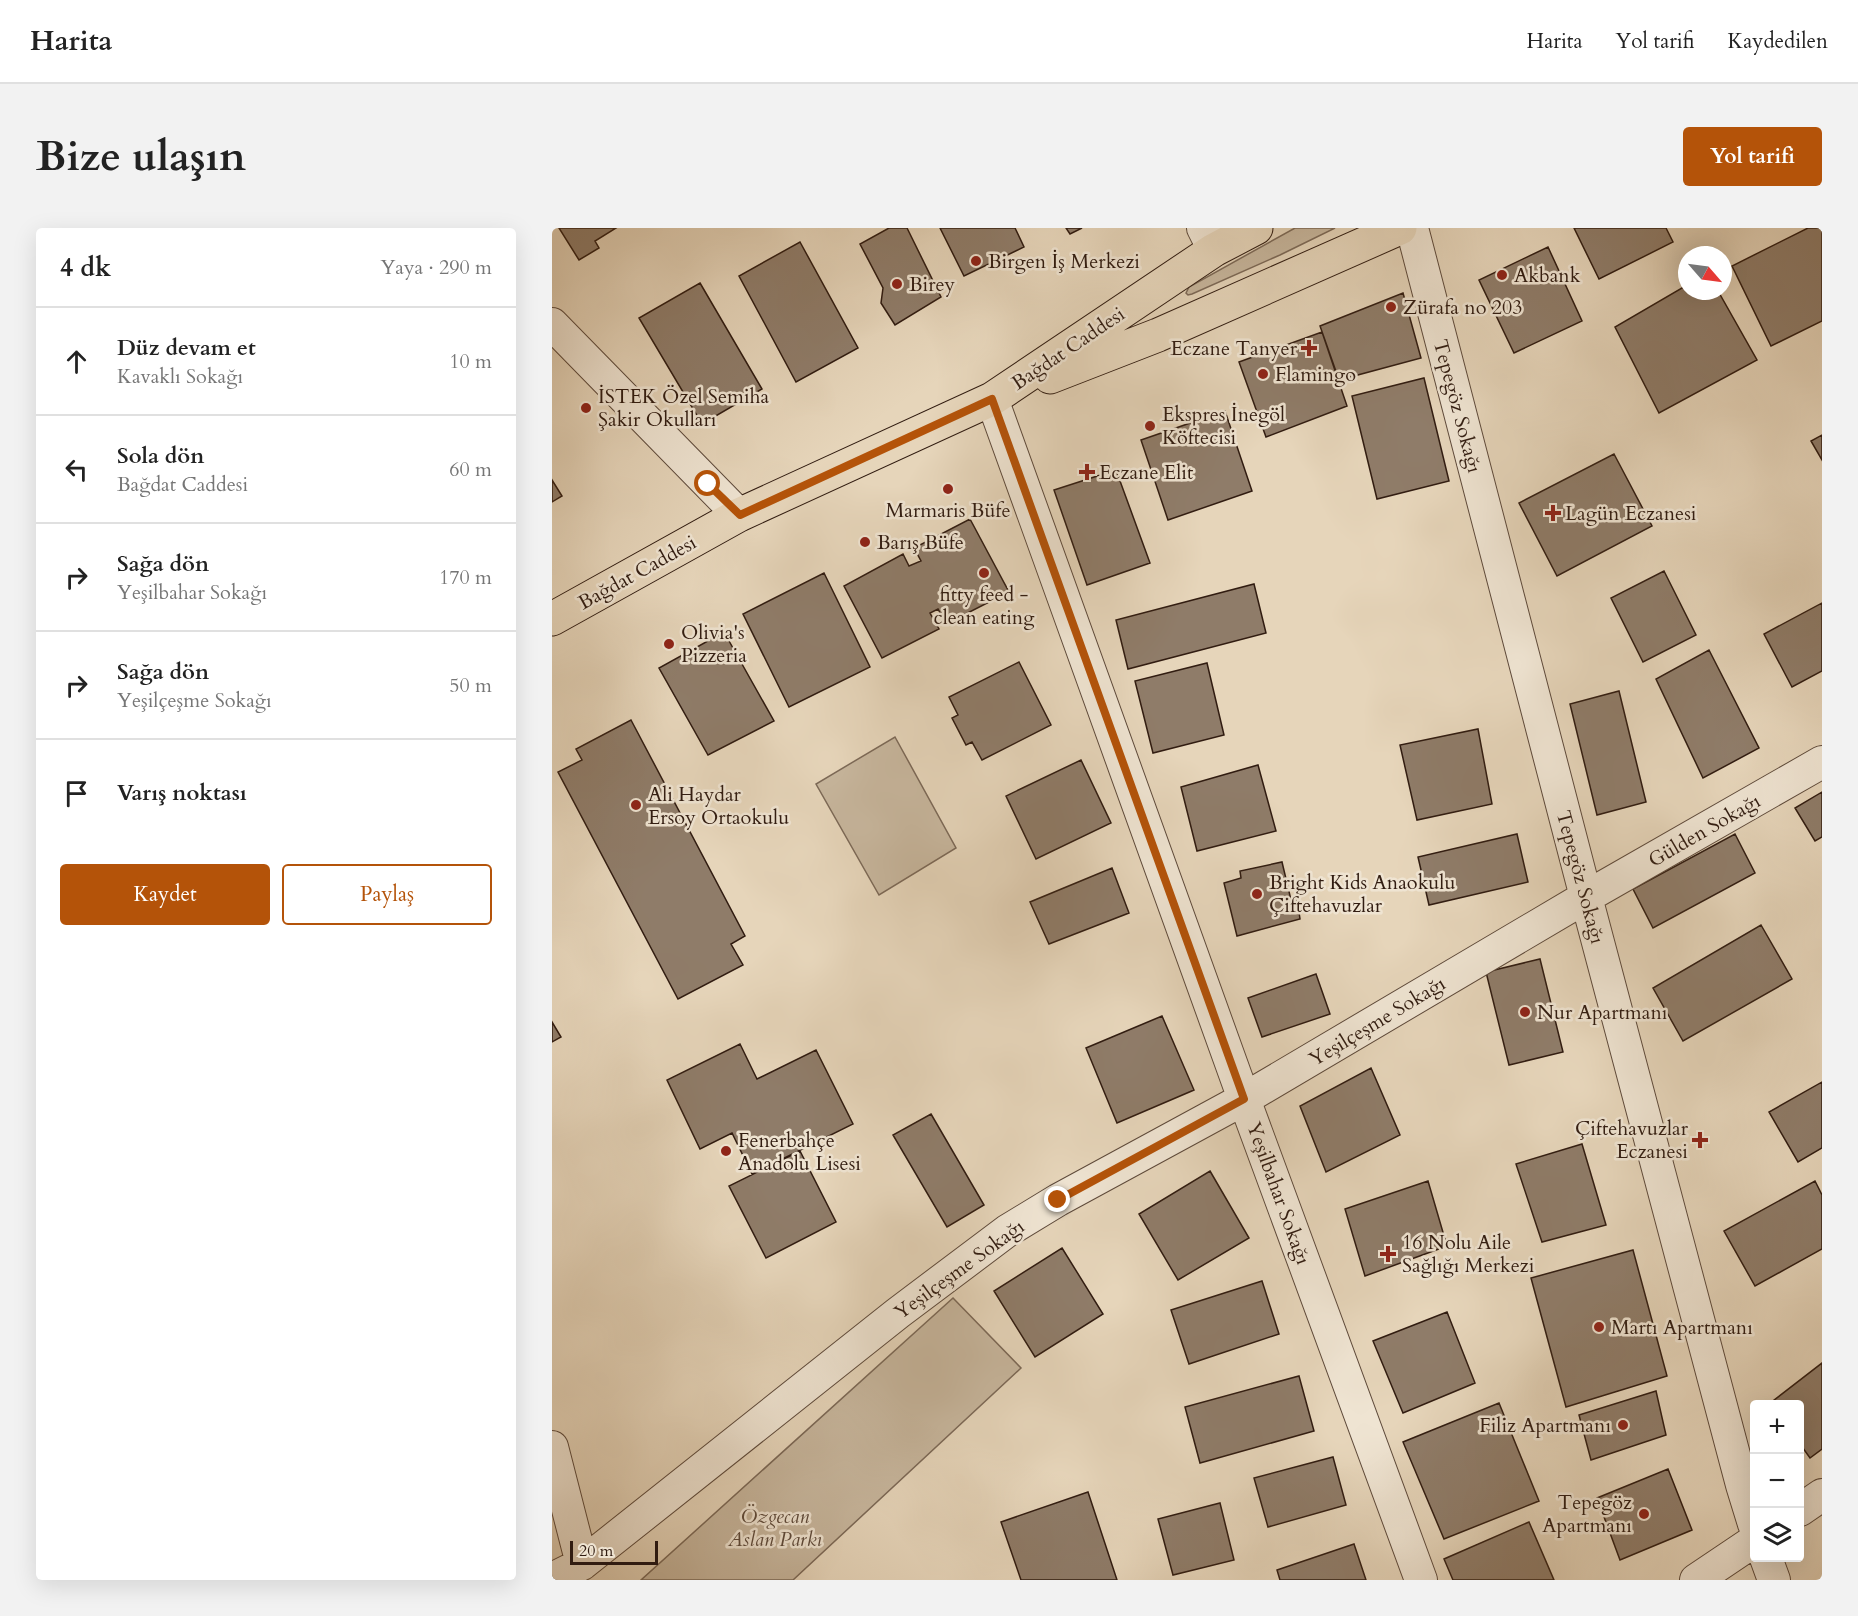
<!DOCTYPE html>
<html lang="tr">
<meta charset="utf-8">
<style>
body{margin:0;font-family:Cardo,serif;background:#f2f2f2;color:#222}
.controls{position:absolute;right:18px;bottom:18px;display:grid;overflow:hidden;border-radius:6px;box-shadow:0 6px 24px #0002}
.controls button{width:54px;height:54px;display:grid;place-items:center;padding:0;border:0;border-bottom:2px solid #e0e0e0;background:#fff;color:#222;font:30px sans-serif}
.compass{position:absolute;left:1126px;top:18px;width:54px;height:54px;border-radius:50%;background:#fff;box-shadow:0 6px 24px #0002;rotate:118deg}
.scale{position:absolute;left:18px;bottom:15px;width:88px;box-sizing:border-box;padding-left:6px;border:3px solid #311c11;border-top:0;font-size:16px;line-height:21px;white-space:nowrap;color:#311c11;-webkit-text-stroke:4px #efe4d2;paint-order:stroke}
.stop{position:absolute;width:18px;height:18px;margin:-14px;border:4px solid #b45309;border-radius:50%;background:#fff}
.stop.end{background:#b45309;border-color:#fff;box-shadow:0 2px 6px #0008}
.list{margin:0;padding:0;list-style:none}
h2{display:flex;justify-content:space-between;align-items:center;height:78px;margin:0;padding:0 24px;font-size:26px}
h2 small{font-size:20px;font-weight:400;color:#767676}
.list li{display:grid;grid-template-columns:39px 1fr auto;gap:18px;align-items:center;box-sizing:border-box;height:108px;padding:0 24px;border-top:2px solid #e0e0e0}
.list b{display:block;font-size:22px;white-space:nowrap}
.list p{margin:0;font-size:20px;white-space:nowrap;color:#767676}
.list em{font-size:20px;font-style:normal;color:#767676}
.actions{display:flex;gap:12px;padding:18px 24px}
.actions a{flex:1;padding:14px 0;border:2px solid #b45309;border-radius:6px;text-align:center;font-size:21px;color:#b45309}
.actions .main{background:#b45309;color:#fff}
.icon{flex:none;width:33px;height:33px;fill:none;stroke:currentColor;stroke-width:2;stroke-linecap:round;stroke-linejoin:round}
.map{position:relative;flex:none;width:1270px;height:1352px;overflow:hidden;border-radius:6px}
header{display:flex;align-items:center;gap:36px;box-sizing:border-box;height:84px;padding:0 30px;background:#fff;border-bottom:2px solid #e0e0e0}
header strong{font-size:28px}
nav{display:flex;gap:33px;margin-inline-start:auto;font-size:21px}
.intro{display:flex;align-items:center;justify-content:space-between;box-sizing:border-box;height:144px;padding:0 36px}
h1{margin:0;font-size:42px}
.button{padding:15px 27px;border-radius:6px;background:#b45309;color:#fff;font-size:21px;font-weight:700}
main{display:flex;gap:36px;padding:0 36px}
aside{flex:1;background:#fff;border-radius:6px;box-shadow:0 6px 24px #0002}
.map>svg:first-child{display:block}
.green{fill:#c7b69d;stroke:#7c6957;stroke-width:1.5}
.building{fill:#8f7c69;stroke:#311c11;stroke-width:1.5}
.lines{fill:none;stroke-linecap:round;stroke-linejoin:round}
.street-casing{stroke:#5e4a3b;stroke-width:34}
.primary-casing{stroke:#311c11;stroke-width:35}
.street{stroke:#efe4d2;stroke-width:32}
.primary{stroke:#e6d5ba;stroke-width:33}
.route{stroke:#b45309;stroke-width:8}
.poi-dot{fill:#8f2418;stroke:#efe4d2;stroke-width:2}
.labels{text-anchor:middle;stroke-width:5;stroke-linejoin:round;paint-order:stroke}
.poi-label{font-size:20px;fill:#311c11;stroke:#efe4d2;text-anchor:start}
.street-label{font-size:20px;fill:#311c11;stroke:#efe4d2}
.park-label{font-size:20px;font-style:italic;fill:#5e4a3b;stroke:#efe4d2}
</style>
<header>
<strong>Harita</strong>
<nav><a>Harita</a><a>Yol tarifi</a><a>Kaydedilen</a></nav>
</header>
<div class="intro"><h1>Bize ulaşın</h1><a class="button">Yol tarifi</a></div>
<main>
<aside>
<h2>4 dk<small>Yaya · 290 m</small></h2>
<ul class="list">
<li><svg class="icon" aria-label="ahead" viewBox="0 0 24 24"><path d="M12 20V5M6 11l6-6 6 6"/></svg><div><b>Düz devam et</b><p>Kavaklı Sokağı</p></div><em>10 m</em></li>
<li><svg class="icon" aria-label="left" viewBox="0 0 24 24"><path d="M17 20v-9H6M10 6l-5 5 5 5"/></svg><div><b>Sola dön</b><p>Bağdat Caddesi</p></div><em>60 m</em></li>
<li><svg class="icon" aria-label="right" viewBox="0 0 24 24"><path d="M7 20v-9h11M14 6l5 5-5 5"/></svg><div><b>Sağa dön</b><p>Yeşilbahar Sokağı</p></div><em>170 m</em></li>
<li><svg class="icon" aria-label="right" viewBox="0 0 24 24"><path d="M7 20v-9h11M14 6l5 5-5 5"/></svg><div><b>Sağa dön</b><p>Yeşilçeşme Sokağı</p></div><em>50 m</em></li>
<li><svg class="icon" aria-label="arrive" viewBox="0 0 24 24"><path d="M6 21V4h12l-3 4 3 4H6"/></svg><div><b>Varış noktası</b></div></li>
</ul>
<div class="actions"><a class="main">Kaydet</a><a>Paylaş</a></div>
</aside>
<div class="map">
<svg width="1270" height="1352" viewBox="0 0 1270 1352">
<rect width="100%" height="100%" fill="#e6d5ba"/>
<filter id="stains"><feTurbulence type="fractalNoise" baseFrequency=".00333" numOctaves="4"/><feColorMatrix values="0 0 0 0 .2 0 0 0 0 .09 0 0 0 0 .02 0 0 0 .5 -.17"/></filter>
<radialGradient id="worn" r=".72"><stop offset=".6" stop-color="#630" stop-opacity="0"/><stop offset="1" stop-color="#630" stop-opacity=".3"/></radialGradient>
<path class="green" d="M 743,0 L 783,0 L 728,27 L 640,66 L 636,67 L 634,65 L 637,59 Z
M 343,509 L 404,620 L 327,667 L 264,556 Z
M 401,1070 L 469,1140 L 241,1352 L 89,1352 Z"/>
<path class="building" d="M 7,0 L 64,0 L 43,13 L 47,20 L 27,32 Z
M 337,0 L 355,0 L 389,69 L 343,97 L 329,75 L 331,60 L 308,16 Z
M 388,0 L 463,0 L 472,19 L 412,48 Z
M 514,0 L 530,0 L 518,6 Z
M 1022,0 L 1114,0 L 1121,14 L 1047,51 Z
M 1256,0 L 1270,0 L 1270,93 L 1219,118 L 1180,38 Z
M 248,14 L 306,120 L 244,154 L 187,48 Z
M 996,19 L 1030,93 L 962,125 L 927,52 Z
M 148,55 L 210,161 L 150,196 L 87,90 Z
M 1135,57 L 1135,63 L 1166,63 L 1205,132 L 1107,185 L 1063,99 Z
M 851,65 L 869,130 L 787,152 L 768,98 Z
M 770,104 L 795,178 L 714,209 L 687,134 Z
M 872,150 L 897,253 L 825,271 L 800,168 Z
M 673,183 L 700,263 L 616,292 L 589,212 Z
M 1270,207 L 1270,232 L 1259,213 Z
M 1062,226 L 1100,298 L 1005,348 L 967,275 Z
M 564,242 L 598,335 L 535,357 L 502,262 Z
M 0,252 L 10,268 L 0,274 Z
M 418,291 L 457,364 L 394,396 L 386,381 L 378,385 L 387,401 L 330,430 L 292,358 L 351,326 L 357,338 L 369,333 L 362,320 Z
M 1112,343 L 1144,407 L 1091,434 L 1059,370 Z
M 272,345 L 318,439 L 237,479 L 191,386 Z
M 702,356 L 714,405 L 576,441 L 564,392 Z
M 1270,375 L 1270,443 L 1240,459 L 1212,406 Z
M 172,404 L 222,493 L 156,527 L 107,440 Z
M 1157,422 L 1207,520 L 1151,550 L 1104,451 Z
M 467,434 L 499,497 L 430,532 L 420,514 L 414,517 L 400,490 L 406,487 L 397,469 Z
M 655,435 L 672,507 L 601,525 L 583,453 Z
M 1067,463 L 1094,574 L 1045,587 L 1018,476 Z
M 79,492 L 193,708 L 179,716 L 191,737 L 126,771 L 6,544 L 30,532 L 24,521 Z
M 926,501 L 940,576 L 865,592 L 848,517 Z
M 529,532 L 559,595 L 484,631 L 454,568 Z
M 706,537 L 724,603 L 645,623 L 629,559 Z
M 1270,564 L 1270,609 L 1263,613 L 1243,580 Z
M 965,606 L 976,654 L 877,677 L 866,629 Z
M 1183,606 L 1203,645 L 1101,700 L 1081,661 Z
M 730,634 L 739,672 L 745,671 L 748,691 L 685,708 L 672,655 L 689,650 L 688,643 Z
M 560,640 L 577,685 L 497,716 L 478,674 Z
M 1209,697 L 1240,751 L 1131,813 L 1101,760 Z
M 988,731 L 1011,824 L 957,837 L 934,744 Z
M 764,746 L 778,786 L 710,809 L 696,770 Z
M 610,788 L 642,862 L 565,895 L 534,820 Z
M 0,794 L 9,809 L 0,814 Z
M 188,816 L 205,851 L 264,822 L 301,896 L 200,946 L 180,905 L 148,921 L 115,852 Z
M 819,840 L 848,907 L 774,944 L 748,878 Z
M 1270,854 L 1270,920 L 1246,934 L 1217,884 Z
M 379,886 L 432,977 L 395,999 L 341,907 Z
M 1030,916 L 1054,997 L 990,1014 L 964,936 Z
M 248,923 L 284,994 L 214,1030 L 177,958 Z
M 658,943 L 697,1010 L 626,1052 L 587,986 Z
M 876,953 L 895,1018 L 813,1048 L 793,981 Z
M 1263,953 L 1270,967 L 1270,1021 L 1203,1058 L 1172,1003 Z
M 510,1020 L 551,1086 L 483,1129 L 442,1063 Z
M 1081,1022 L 1115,1148 L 1014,1179 L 979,1050 Z
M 710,1053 L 727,1106 L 637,1136 L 619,1082 Z
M 895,1084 L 923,1155 L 851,1185 L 821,1113 Z
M 1270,1135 L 1270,1221 L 1258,1230 L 1248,1216 L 1248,1176 L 1217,1176 Z
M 747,1148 L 762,1203 L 648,1235 L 633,1179 Z
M 1104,1163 L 1114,1207 L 1039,1232 L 1027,1187 Z
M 947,1175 L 987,1273 L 892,1311 L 851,1214 Z
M 781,1229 L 794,1277 L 716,1299 L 702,1250 Z
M 1116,1241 L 1140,1302 L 1068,1332 L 1045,1270 Z
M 536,1264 L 565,1352 L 469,1352 L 449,1294 Z
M 668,1275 L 682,1332 L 621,1347 L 606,1291 Z
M 977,1294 L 1002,1352 L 901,1352 L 892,1331 Z
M 802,1316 L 814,1352 L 728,1352 L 725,1342 Z"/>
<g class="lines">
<g class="street-casing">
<path id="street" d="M 651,0 L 662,22
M 860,0 L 1034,669 L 1190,1257 L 1202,1296
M 0,96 L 187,287
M 440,171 L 692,871 L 869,1352
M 0,1219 L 30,1336
M 1248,1282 L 1270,1267
M 1214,1330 L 1222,1352
M 0,1351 L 30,1336 L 346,1085 L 455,1003 L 506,972 L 692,871 L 1034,669 L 1270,534
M 1144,1352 L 1202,1313"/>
</g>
<g class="primary-casing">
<path id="primary" d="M 498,149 L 606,107 L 848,0
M 0,391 L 187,287 L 440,171 L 662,22 L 704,0"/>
</g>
<use href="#street" class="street"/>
<use href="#primary" class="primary"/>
</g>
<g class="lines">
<path class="route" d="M 156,256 L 188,287 L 440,171 L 692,871 L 506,972"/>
</g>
<g class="poi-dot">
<circle cx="424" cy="33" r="6"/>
<circle cx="950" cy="47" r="6"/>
<circle cx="345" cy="56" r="6"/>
<circle cx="839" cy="79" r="6"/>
<path d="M754 111h6v6h6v6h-6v6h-6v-6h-6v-6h6z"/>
<circle cx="711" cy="146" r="6"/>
<circle cx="34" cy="180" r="6"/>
<circle cx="598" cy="198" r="6"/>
<path d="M532 235h6v6h6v6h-6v6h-6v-6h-6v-6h6z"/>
<circle cx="396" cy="261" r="6"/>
<path d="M998 276h6v6h6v6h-6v6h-6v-6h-6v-6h6z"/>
<circle cx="313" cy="314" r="6"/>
<circle cx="432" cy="345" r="6"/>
<circle cx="117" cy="416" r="6"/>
<circle cx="84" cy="577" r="6"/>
<circle cx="705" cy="666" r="6"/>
<circle cx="973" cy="784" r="6"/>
<path d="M1145 903h6v6h6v6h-6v6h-6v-6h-6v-6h6z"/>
<circle cx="174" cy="923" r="6"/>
<path d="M833 1017h6v6h6v6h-6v6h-6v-6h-6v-6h6z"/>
<circle cx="1047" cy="1099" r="6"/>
<circle cx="1071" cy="1197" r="6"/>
<circle cx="1092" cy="1286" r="6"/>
</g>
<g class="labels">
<g class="poi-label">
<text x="436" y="40">Birgen İş Merkezi</text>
<text x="962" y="54">Akbank</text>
<text x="357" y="63">Birey</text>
<text x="851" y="86">Zürafa no 203</text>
<text x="745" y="127" text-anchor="end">Eczane Tanyer</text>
<text x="723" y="153">Flamingo</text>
<text x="46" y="175">İSTEK Özel Semiha<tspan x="46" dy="23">Şakir Okulları</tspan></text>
<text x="610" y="193">Ekspres İnegöl<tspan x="610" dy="23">Köftecisi</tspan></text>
<text x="547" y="251">Eczane Elit</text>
<text x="396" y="289" text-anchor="middle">Marmaris Büfe</text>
<text x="1013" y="292">Lagün Eczanesi</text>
<text x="325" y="321">Barış Büfe</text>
<text x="432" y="373" text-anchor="middle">fitty feed -<tspan x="432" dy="23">clean eating</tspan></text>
<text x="129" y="411">Olivia's<tspan x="129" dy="23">Pizzeria</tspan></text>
<text x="96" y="573">Ali Haydar<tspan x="96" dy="23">Ersoy Ortaokulu</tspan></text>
<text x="717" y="661">Bright Kids Anaokulu<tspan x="717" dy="23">Çiftehavuzlar</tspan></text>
<text x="985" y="791">Nur Apartmanı</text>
<text x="1136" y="907" text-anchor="end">Çiftehavuzlar<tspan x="1136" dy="23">Eczanesi</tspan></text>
<text x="186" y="919">Fenerbahçe<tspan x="186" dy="23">Anadolu Lisesi</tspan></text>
<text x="850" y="1021">16 Nolu Aile<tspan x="850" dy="23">Sağlığı Merkezi</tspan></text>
<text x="1059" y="1106">Martı Apartmanı</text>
<text x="1059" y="1204" text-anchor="end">Filiz Apartmanı</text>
<text x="1080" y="1281" text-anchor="end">Tepegöz<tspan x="1080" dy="23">Apartmanı</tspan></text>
</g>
<g class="street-label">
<text transform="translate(516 120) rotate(-34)" y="7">Bağdat Caddesi</text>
<text transform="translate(906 178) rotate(75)" y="7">Tepegöz Sokağı</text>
<text transform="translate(85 344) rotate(-29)" y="7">Bağdat Caddesi</text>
<text transform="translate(1152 602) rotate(-30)" y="7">Gülden Sokağı</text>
<text transform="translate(1029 649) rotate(75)" y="7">Tepegöz Sokağı</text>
<text transform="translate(825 793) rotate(-31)" y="7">Yeşilçeşme Sokağı</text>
<text transform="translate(727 965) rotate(70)" y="7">Yeşilbahar Sokağı</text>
<text transform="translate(407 1041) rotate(-36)" y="7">Yeşilçeşme Sokağı</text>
</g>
<g class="park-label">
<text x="223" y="1295">Özgecan<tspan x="223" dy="23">Aslan Parkı</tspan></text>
</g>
</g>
<rect width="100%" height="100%" filter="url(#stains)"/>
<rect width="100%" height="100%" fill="url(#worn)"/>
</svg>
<div class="controls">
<button>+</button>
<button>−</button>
<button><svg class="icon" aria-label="layers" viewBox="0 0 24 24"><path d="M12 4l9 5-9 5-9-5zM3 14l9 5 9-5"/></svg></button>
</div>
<svg class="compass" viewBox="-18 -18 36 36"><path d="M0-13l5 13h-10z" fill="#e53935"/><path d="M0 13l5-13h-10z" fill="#767676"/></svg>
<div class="scale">20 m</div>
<div class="stop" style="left:156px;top:256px"></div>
<div class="stop end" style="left:506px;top:972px"></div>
</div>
</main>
